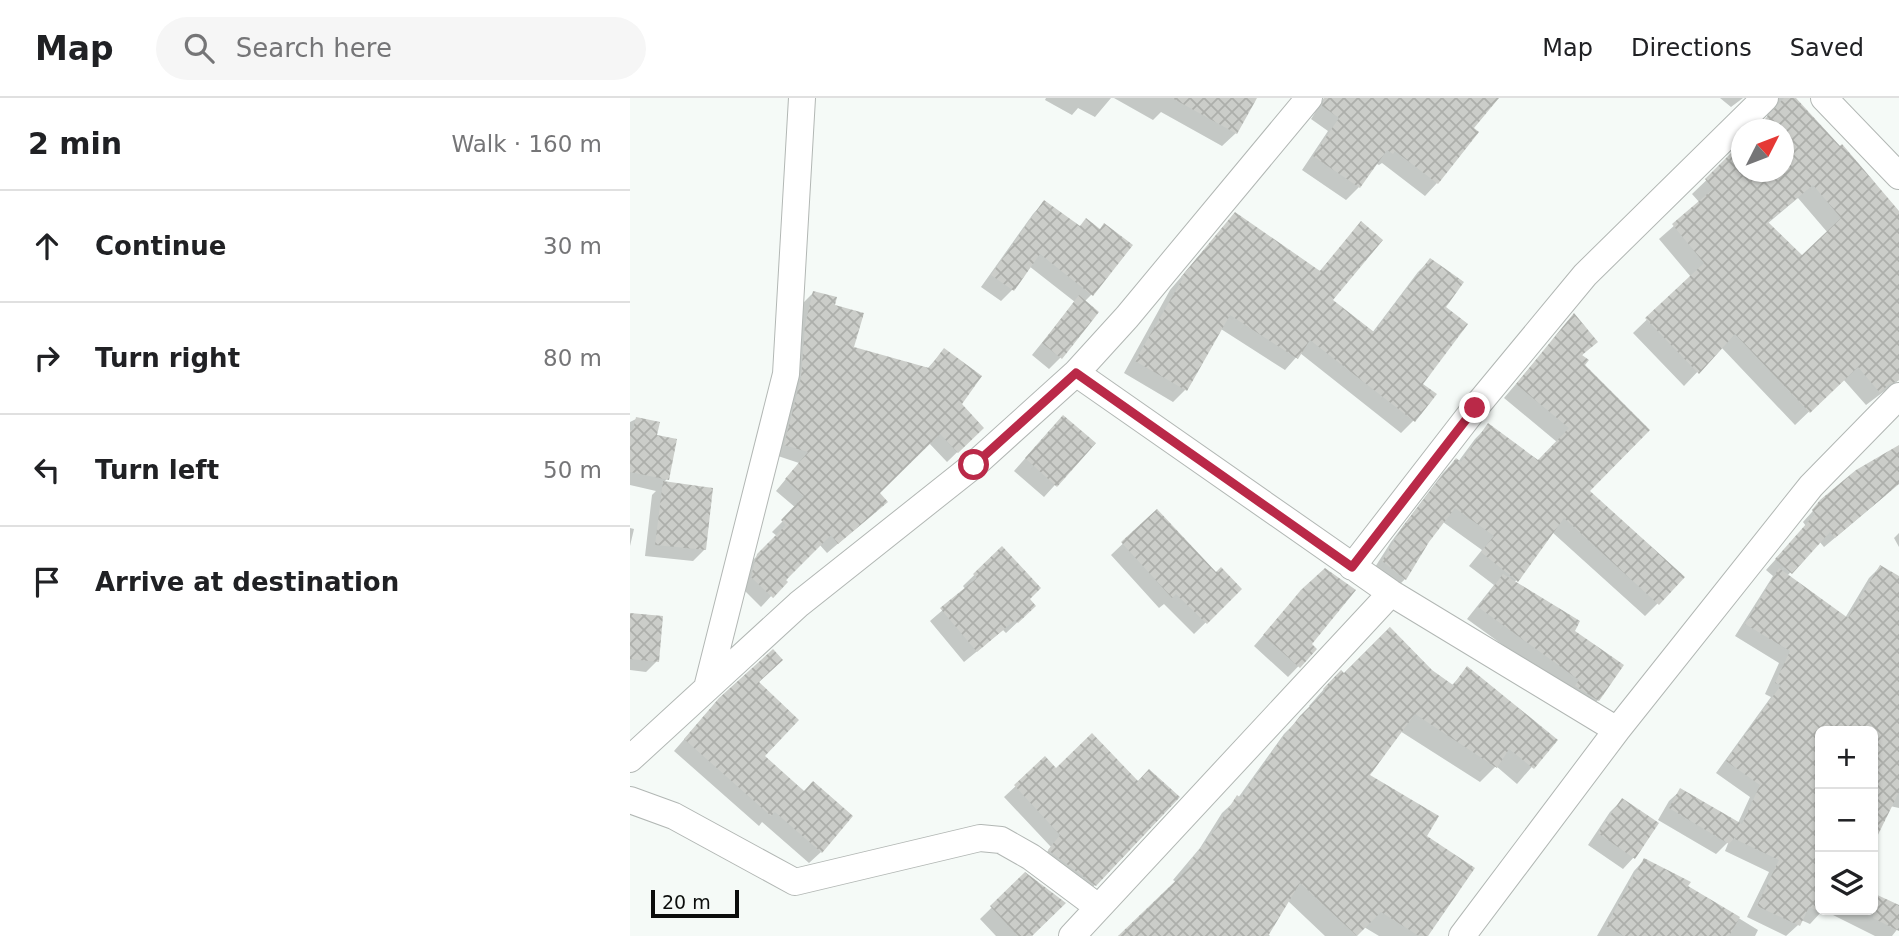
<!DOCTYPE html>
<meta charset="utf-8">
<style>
body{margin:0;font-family:"DejaVu Sans",sans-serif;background:#f6f6f6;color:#202124}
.controls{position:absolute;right:21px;bottom:21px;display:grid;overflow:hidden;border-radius:10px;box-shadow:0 2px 5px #0004}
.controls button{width:63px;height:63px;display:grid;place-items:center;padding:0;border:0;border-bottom:2px solid #e0e0e0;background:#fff;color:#202124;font:35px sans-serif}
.compass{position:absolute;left:1101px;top:21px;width:63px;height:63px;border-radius:50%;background:#fff;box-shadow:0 2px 5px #0004;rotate:48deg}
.scale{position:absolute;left:21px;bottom:18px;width:88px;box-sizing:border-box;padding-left:7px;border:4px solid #0b0d0c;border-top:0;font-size:19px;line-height:24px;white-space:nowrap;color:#0b0d0c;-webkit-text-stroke:5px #f5faf7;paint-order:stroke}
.stop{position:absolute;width:21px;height:21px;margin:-16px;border:5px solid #ba2948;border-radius:50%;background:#fff}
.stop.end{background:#ba2948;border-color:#fff;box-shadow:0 2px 7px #0008}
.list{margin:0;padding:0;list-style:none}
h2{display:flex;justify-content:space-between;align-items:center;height:91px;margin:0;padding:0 28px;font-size:30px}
h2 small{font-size:23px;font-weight:400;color:#757577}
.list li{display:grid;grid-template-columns:46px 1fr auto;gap:21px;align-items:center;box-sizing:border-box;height:112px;padding:0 28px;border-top:2px solid #e0e0e0}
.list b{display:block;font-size:26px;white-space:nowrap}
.list em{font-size:23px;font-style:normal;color:#757577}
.icon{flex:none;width:38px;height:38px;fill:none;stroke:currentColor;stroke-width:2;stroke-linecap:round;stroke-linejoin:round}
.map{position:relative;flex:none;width:1269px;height:838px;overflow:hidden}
header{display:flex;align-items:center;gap:42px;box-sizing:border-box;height:98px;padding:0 35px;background:#fff;border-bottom:2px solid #e0e0e0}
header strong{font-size:33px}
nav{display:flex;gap:38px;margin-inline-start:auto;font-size:24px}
.search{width:490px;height:63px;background:#f6f6f6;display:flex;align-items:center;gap:18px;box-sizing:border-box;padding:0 24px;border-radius:38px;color:#757577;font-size:26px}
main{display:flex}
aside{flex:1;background:#fff}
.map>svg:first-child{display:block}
.shadow{fill:#0003;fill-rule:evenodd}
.building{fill:url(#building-cross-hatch);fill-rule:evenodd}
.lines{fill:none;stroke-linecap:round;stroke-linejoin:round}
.street-casing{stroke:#b2b7b4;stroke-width:28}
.street{stroke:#fff;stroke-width:26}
.route{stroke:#ba2948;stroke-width:9}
</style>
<header>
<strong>Map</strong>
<div class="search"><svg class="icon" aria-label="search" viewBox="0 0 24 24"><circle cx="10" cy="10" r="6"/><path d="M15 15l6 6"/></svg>Search here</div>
<nav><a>Map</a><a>Directions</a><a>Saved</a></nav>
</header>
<main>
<aside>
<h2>2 min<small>Walk · 160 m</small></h2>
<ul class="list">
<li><svg class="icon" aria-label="ahead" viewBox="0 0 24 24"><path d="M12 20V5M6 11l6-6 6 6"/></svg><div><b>Continue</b></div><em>30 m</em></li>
<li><svg class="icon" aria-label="right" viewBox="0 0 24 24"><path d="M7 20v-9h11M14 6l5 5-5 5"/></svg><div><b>Turn right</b></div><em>80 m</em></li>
<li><svg class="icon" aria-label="left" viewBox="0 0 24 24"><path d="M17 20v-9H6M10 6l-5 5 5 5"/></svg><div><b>Turn left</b></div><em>50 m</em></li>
<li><svg class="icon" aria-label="arrive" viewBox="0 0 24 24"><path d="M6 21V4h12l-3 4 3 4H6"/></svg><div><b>Arrive at destination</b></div></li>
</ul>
</aside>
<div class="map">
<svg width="1269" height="838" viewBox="0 0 1269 838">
<defs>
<pattern id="building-cross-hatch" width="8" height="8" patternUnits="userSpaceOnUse" patternTransform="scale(1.75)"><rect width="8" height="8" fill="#cbcdc9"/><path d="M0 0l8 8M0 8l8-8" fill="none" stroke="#adafab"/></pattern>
</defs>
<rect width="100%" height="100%" fill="#f5faf7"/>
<path class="shadow" d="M 416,0 L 481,0 L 465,19 L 448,10 L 442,17 L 415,2 Z
M 484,0 L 625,0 L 606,35 L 592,48 L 531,14 L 523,22 Z
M 694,0 L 866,0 L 842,31 L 807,85 L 795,98 L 752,65 L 749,67 L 745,65 L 729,89 L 716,102 L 672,72 L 698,33 L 681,21 Z
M 1090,0 L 1113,0 L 1101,9 Z
M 1128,0 L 1164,0 L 1269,115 L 1269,282 L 1236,307 L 1213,281 L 1165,327 L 1091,249 L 1054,288 L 1003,235 L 1061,179 L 1029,141 L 1070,105 L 1062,96 L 1112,48 L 1112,74 L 1154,74 L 1154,32 L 1137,19 L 1137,10 ZM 1168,100 L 1198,135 L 1172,160 L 1137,126 Z
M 414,104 L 449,130 L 469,132 L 461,197 L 454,204 L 431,259 L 419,271 L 402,257 L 445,204 L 399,168 L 382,192 L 371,203 L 351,189 L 403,116 Z
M 605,116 L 689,174 L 731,126 L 701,202 L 742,235 L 788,174 L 800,162 L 814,209 L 790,286 L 783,323 L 771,335 L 670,255 L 655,272 L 591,231 L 555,292 L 543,304 L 494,275 L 540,192 Z
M 183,195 L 203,208 L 222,250 L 297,271 L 314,252 L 329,306 L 352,330 L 317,364 L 299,345 L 248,395 L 245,414 L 197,455 L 189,446 L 131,509 L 112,490 L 117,468 L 147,438 L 142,434 L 166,410 L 146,393 L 169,365 L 145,357 L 173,205 Z
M 944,218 L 965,244 L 951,258 L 958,394 L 1028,505 L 1015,518 L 922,434 L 884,485 L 942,534 L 968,602 L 956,613 L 938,594 L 837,521 L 864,487 L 839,468 L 852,452 L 813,424 L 797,443 L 775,481 L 762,494 L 740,477 L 761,444 L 813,375 L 826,362 L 828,364 L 845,341 L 858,328 L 908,364 L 927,344 L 874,300 Z
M 6,321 L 25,338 L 37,381 L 33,385 L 74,452 L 63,463 L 15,458 L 22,397 L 26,393 L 0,387 L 0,324 Z
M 422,330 L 463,345 L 414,399 L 384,373 Z
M 1256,397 L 1194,449 L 1189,443 L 1157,478 L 1215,520 L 1239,480 L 1250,469 L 1269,480 L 1269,710 L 1260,708 L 1243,729 L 1243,633 L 1190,633 L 1190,812 L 1243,812 L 1243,797 L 1269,809 L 1269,829 L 1262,838 L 1245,838 L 1193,812 L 1180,826 L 1171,822 L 1168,827 L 1156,838 L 1117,819 L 1139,774 L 1095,753 L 1099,743 L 1086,756 L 1028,722 L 1039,703 L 1051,692 L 1108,725 L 1120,699 L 1086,675 L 1141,599 L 1135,596 L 1149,565 L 1105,538 L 1143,478 L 1136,472 L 1176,428 L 1173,424 L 1191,404 Z
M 527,413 L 586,477 L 610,491 L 564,536 L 534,506 L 529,510 L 481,457 Z
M 0,430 L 4,431 L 0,448 Z
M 1269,435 L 1269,449 L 1264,440 Z
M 372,450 L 398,501 L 392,520 L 376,535 L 373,532 L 334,564 L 300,523 L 336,492 L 333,488 Z
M 672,493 L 679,546 L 685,551 L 658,579 L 624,548 Z
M 0,517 L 27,563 L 16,574 L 0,572 Z
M 838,571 L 925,642 L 887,686 L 866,668 L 850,684 L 770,633 L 738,678 L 795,738 L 843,771 L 796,838 L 749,838 L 734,829 L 726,838 L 695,838 L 657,802 L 637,835 L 640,838 L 491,838 L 546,784 L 543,782 L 570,750 L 592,715 L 608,700 L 654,636 L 681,609 L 679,608 L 695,590 L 714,577 L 801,574 L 821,588 Z
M 78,614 L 132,658 L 191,754 L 179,765 L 132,724 L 129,728 L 44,653 Z
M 415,661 L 426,673 L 465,787 L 454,797 L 409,764 L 421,749 L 374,699 Z
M 992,702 L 1004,759 L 993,771 L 958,747 L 980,714 Z
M 1014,762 L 1128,832 L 1125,838 L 967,838 L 1004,773 Z
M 395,777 L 434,805 L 400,838 L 366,838 L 350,821 Z"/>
<path class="building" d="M 542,0 L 627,0 L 607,36 Z
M 694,0 L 869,0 L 844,30 L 849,34 L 808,86 L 765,53 L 763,56 L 757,52 L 730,90 L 683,58 L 709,20 L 692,8 Z
M 1154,0 L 1166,0 L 1210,48 L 1212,46 L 1269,113 L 1269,282 L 1258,287 L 1250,295 L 1228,269 L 1180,315 L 1105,236 L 1069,276 L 1015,220 L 1074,165 L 1042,126 L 1083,91 L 1075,81 L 1111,45 L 1111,74 L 1153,74 L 1153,32 L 1125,32 ZM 1183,87 L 1211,120 L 1172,157 L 1138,124 Z
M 414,102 L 450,128 L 456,120 L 470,131 L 474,125 L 503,147 L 463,198 L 410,156 L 384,193 L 361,177 Z
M 605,114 L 690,173 L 731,123 L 753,142 L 703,202 L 744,234 L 800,160 L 834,184 L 816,209 L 838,226 L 793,286 L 807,296 L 785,324 L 680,242 L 668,261 L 600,217 L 557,293 L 505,263 L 553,180 L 551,179 Z
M 183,193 L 207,199 L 205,207 L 234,215 L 224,249 L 299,270 L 314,250 L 352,278 L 332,306 L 354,330 L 328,355 L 310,336 L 250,395 L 258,404 L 208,446 L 201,437 L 156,482 L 158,484 L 143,500 L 121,479 L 127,456 L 156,427 L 151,422 L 174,398 L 155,381 L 178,354 L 154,347 L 171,280 L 175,227 Z
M 449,197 L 469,214 L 432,261 L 412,245 Z
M 944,215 L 968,244 L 952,257 L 959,262 L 955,267 L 1020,332 L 960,393 L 1055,479 L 1029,507 L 934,420 L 888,484 L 851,454 L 864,438 L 825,410 L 799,444 L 776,482 L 752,463 L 773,428 L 826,360 L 831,364 L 858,325 L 908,362 L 939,330 L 886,286 Z
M 433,317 L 466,345 L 427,389 L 395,360 Z
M 6,319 L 30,324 L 27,337 L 47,341 L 39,382 L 0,374 L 0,332 L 3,332 Z
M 1269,347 L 1269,386 L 1205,440 L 1200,434 L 1162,476 L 1145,461 L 1185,416 L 1182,412 L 1190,402 L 1226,372 Z
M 33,383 L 83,390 L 76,452 L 25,447 Z
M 527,411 L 586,474 L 591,469 L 612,491 L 577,526 L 546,496 L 542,500 L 491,444 Z
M 372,448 L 411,490 L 400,501 L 406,508 L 388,525 L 385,522 L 347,554 L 310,510 L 347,480 L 343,476 Z
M 1250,467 L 1269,478 L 1269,694 L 1243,747 L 1243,633 L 1190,633 L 1190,814 L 1179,809 L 1170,828 L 1127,808 L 1149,762 L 1105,741 L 1107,737 L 1099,746 L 1039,710 L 1050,690 L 1112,726 L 1130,687 L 1096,663 L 1151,587 L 1145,585 L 1160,553 L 1115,526 L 1149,470 L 1218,520 Z
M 695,470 L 726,492 L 682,546 L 687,551 L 670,570 L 633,537 L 671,492 Z
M 873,476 L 950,523 L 945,533 L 994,567 L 969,603 L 945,588 L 949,582 L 848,509 Z
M 0,515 L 33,518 L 29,564 L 0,561 Z
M 760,529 L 802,572 L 823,587 L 837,568 L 928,642 L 904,671 L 879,651 L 867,670 L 785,616 L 740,677 L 809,718 L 797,738 L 845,770 L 798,838 L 789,838 L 751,814 L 727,838 L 670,785 L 638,838 L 488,838 L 561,768 L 558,766 L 585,732 L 607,697 L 611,700 L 644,651 L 670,618 L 695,593 L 693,591 L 711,572 L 714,575 Z
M 143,551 L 153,562 L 129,584 L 169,622 L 135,658 L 174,693 L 183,683 L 223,718 L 192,755 L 145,714 L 141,718 L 54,641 L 89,600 Z
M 462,635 L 508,683 L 519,671 L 550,699 L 466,788 L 418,752 L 430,737 L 384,687 L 415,658 L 426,670 Z
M 992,700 L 1029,725 L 1005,761 L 968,735 Z
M 1014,760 L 1061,784 L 1058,788 L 1110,819 L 1099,838 L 994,838 L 976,828 Z
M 395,774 L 436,805 L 402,838 L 388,838 L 360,808 Z
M 1243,795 L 1269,807 L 1269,833 L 1243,820 Z"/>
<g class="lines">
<g class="street-casing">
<path id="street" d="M 1194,0 L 1269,78
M 446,275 L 761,495 L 987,632
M 722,469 L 845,310 L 955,177 L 1135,0
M 77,590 L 156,276 L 172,0
M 0,661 L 169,506 L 344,367 L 446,275 L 497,219 L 679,0
M 0,702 L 44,718 L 165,784 L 350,740 L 371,742 L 401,759 L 468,809
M 442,838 L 761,495
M 832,838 L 987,632 L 1181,388 L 1269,298"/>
</g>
<use href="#street" class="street"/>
</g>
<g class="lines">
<path class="route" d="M 344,367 L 446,275 L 722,469 L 845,310"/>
</g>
</svg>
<div class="controls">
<button>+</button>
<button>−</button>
<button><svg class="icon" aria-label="layers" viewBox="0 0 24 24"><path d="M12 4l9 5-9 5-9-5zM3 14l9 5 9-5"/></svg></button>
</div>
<svg class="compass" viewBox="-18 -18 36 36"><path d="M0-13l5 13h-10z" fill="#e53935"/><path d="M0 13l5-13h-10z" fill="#757577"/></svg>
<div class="scale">20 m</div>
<div class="stop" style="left:344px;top:367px"></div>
<div class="stop end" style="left:845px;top:310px"></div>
</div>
</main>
